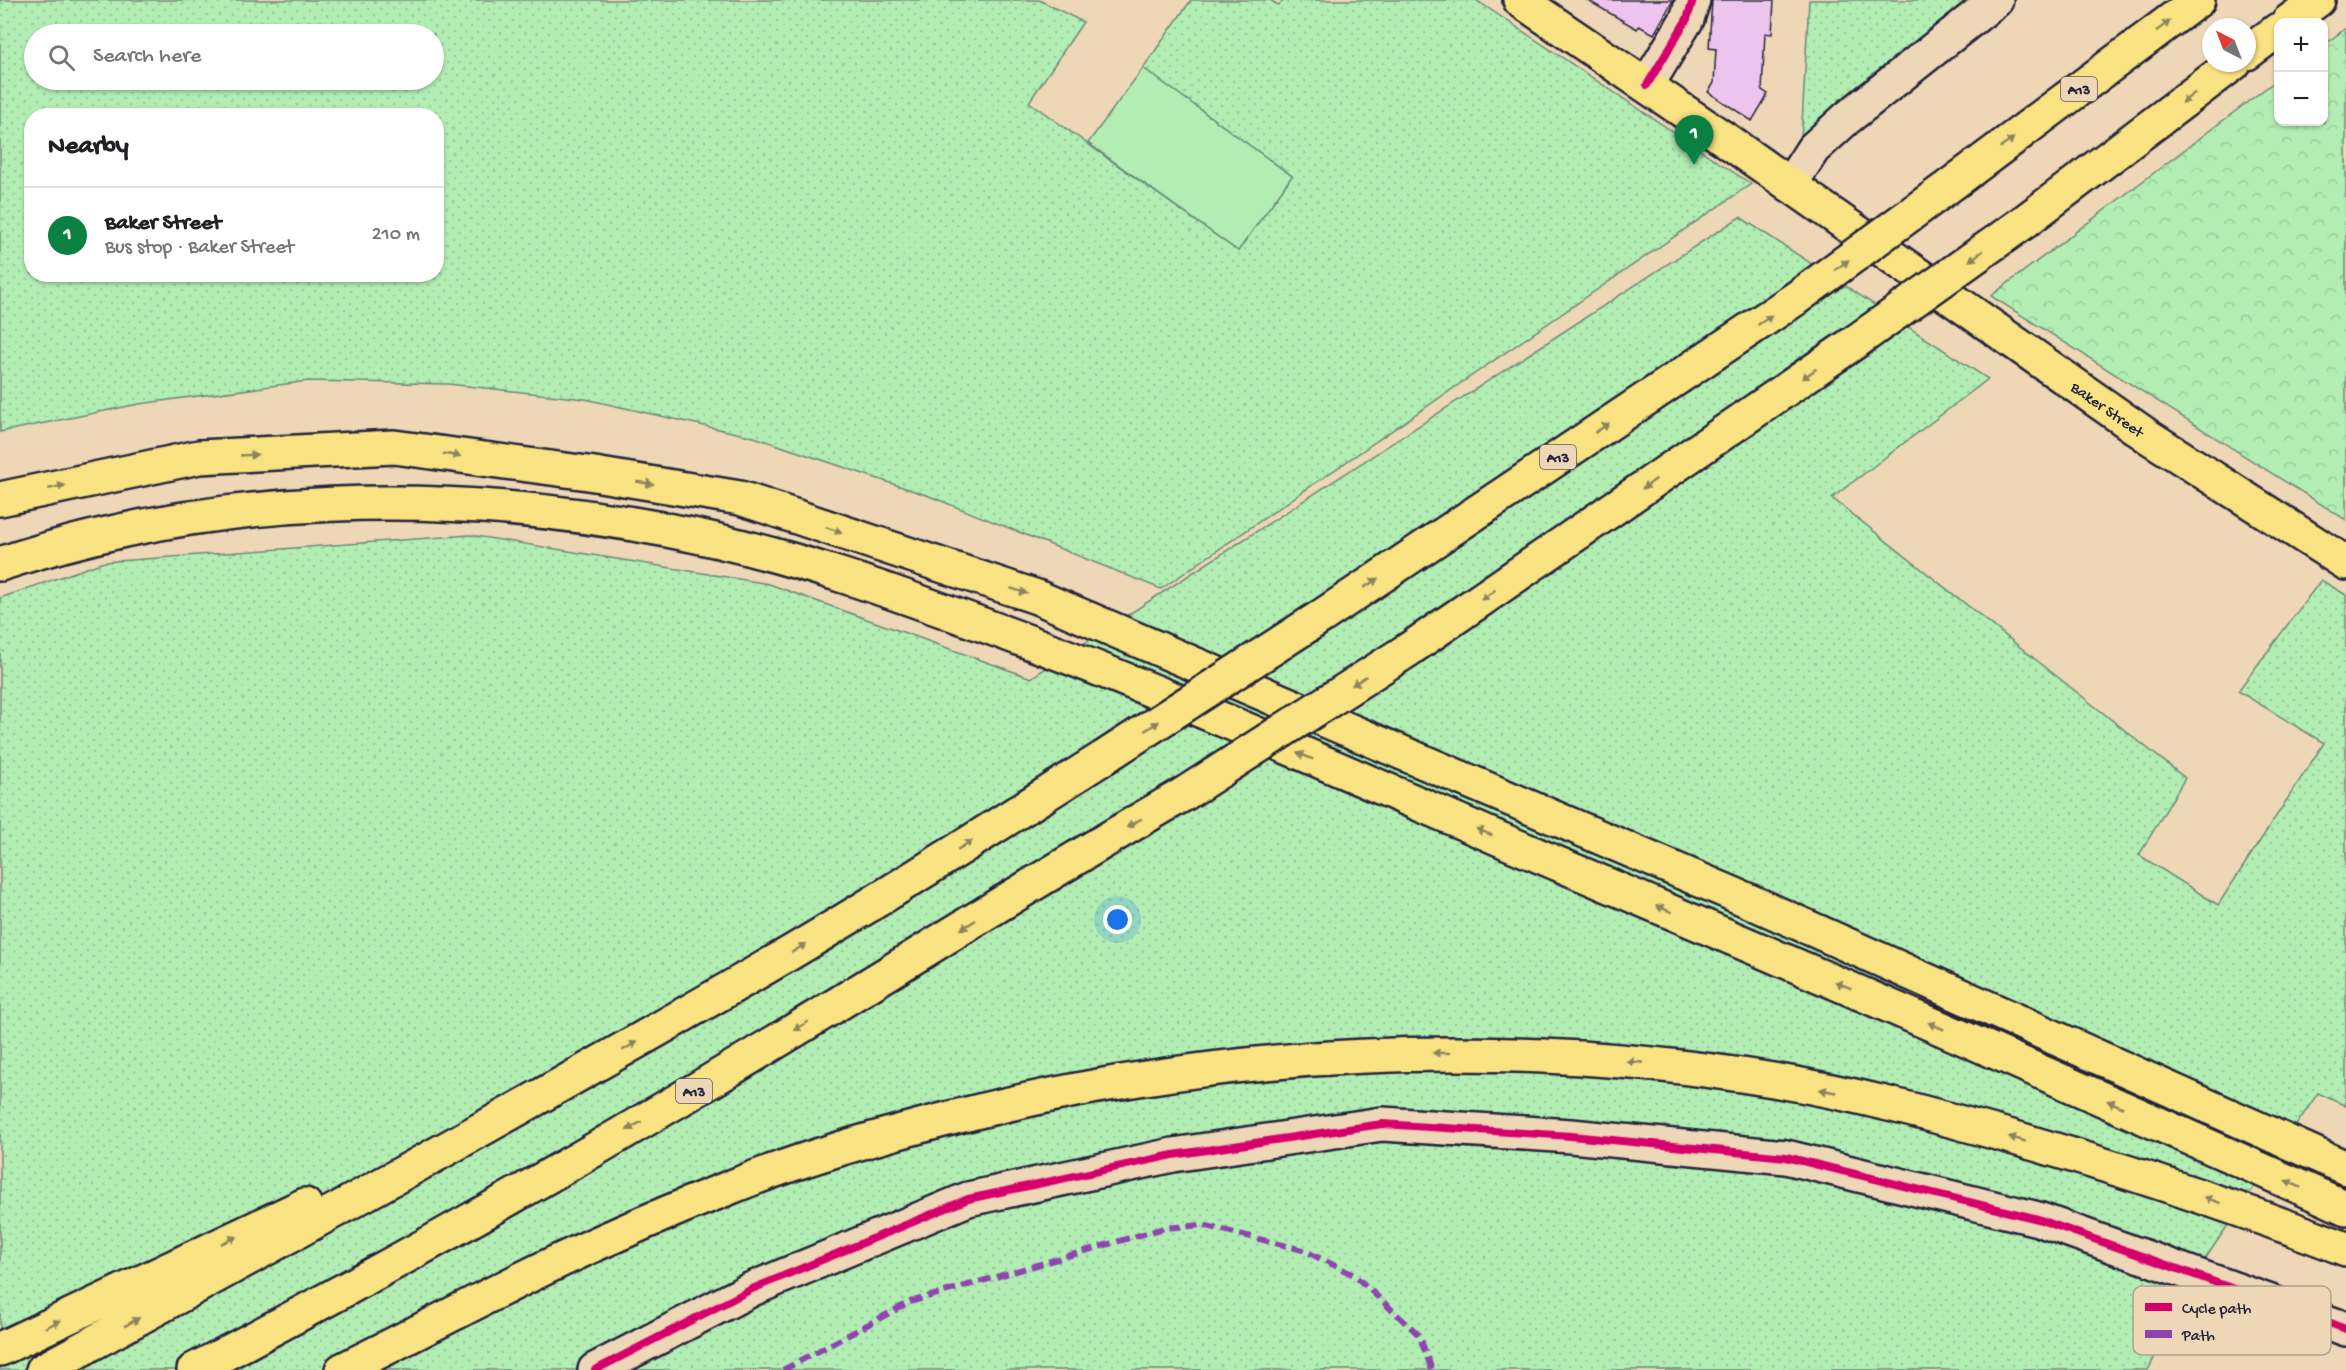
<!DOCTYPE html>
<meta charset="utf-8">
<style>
body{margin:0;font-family:"Gochi Hand",sans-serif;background:#f2f2f2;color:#202124}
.controls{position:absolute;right:18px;top:18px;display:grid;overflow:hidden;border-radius:12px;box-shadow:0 2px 4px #0004}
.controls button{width:54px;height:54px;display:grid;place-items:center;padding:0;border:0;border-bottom:2px solid #e0e0e0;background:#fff;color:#202124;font:30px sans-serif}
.compass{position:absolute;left:2202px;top:18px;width:54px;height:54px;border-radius:50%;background:#fff;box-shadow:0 2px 4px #0004;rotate:318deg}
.you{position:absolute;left:1118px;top:920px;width:21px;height:21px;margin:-15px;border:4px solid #fff;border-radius:50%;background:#1a73e8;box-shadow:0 0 0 9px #1a73e833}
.badge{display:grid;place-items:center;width:39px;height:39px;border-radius:50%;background:#0b8043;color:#fff;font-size:20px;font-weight:700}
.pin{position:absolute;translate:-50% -50px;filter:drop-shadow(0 2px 3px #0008)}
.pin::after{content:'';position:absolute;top:32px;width:21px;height:18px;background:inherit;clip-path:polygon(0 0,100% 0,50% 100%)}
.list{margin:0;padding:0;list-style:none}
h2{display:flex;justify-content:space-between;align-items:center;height:78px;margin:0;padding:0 24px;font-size:26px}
h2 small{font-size:20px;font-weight:400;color:#757577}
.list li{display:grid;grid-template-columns:39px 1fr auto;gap:18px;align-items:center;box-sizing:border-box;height:96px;padding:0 24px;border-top:2px solid #e0e0e0}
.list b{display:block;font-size:22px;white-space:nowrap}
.list p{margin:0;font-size:20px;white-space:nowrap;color:#757577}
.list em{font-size:20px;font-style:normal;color:#757577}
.icon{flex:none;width:33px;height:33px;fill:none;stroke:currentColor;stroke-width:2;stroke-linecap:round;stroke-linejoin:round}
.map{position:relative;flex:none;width:2346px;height:1370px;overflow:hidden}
.search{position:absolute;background:#fff;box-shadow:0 2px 4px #0004;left:24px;top:24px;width:420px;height:66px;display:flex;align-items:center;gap:15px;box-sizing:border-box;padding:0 21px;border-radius:33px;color:#757577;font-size:22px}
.panel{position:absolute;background:#fff;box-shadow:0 2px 4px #0004;left:24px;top:108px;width:420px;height:174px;border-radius:24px}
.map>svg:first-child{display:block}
.grass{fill:url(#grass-dots);stroke:#6a8878;stroke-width:1.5;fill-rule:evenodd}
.forest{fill:url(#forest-crowns);stroke:#6a8878;stroke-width:1.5}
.park{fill:#b2eeb4;stroke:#6a8878;stroke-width:1.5}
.building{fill:#ecc4ed;stroke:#22223b;stroke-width:1.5}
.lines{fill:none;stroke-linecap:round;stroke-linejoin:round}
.minor-casing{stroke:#22223b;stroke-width:38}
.major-casing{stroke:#22223b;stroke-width:38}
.highway-casing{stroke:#22223b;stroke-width:38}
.minor{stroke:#eed7b6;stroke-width:33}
.major{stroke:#f8e281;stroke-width:33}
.highway{stroke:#f8e281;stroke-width:33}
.highway-bridge-casing{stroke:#22223b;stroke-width:38;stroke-linecap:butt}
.highway-bridge{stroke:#f8e281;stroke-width:33}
.quiet{stroke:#8e44ad;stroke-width:6;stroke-dasharray:12 6;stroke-linecap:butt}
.cycleway-casing{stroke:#eed7b6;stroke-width:11}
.cycleway{stroke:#d6006c;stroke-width:8}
.oneway{fill:#8d825e}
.labels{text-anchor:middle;stroke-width:6;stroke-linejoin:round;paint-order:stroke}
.shield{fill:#eed7b6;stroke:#5f5860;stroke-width:1.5}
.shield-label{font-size:15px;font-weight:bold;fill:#22223b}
.street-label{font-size:16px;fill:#22223b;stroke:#eed7b6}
.key{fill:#eed7b6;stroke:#b1a191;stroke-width:1.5}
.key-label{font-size:16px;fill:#22223b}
</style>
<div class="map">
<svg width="2346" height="1370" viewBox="0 0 2346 1370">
<defs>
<pattern id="grass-dots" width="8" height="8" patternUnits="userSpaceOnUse" patternTransform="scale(1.5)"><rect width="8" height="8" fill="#b2eeb4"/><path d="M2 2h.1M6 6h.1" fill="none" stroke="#99cc9c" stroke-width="1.8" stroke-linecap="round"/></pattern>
<pattern id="forest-crowns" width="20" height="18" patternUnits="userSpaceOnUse" patternTransform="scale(1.5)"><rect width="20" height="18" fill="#b2eeb4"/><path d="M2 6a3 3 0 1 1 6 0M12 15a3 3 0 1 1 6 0" fill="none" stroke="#99cc9c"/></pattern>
</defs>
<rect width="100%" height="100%" fill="#eed7b6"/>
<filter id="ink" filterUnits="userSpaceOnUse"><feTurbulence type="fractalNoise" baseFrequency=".0167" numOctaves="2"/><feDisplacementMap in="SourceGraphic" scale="12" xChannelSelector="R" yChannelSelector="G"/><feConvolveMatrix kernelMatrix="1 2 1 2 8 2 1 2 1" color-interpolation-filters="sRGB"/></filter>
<g filter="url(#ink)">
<path class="grass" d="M 0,0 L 1039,0 L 1083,22 L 1029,102 L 1238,251 L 1292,176 L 1143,68 L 1191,0 L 1270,0 L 1278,5 L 1285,0 L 1476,0 L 1751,184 L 1161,589 L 929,496 L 754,437 L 585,399 L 448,384 L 308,381 L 139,404 L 0,432 ZM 34,34 L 434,34 L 434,80 L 34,80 ZM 32,116 L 436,116 L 436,274 L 32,274 Z
M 1809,0 L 1986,0 L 1801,141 Z
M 1740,217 L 1988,379 L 1832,498 L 2185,778 L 2139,855 L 2218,905 L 2324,743 L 2238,691 L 2321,580 L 2346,595 L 2346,1106 L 2318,1093 L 2209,1253 L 2148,1370 L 0,1370 L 0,598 L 104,562 L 470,535 L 769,584 L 1031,678 Z"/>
<path class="forest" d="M 2346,28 L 2346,520 L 1991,296 L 2278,79 L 2278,122 L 2324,122 L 2324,45 Z"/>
<path class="park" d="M 1143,68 L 1292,176 L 1238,251 L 1088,143 Z"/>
<path class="building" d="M 1587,0 L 1673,0 L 1654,34 L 1639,26 L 1637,29 Z
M 1712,0 L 1774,0 L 1772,34 L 1765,33 L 1762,90 L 1768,94 L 1752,121 L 1708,92 L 1714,83 L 1716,49 L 1709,48 Z"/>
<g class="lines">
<g class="minor-casing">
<path id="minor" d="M 1647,85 L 1687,19 L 1693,0
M 1790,185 L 1813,149 L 1847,118 L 1996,0
M 595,1370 L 752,1289 L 968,1199 L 1173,1155 L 1382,1124 L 1571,1136 L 1786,1157 L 2038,1219 L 2346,1329"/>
</g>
<g class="major-casing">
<g id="major">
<path id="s1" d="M 1520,0 L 1726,140 L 2149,437 L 2346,563"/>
</g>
</g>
<g class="highway-casing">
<path id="highway" d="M 2288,22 L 2318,0
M 2247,53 L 2278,30
M 1960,178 L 2198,0
M 2024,222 L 2234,63
M 0,499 L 199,457 L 394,447 L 588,473 L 740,498 L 1037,597 L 1747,900 L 2346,1168
M 0,564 C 215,492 445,488 667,530 C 785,552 900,594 1013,636 C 1181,699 1345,772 1509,843 C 1789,962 2069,1082 2346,1208
M 1322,616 L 1795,299
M 1408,650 L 1858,340
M 0,1349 L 305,1205
M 43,1370 C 292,1235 540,1099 785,956 C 892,893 997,825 1103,758
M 194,1370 C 357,1285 519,1195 677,1101 C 847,1001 1013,893 1184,794
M 342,1370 C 414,1335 485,1296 557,1262 C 614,1235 672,1210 731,1187 C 802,1158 877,1137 951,1118 C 1220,1049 1499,1035 1773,1080 C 1853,1093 1930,1114 2008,1136 C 2122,1169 2235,1206 2346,1249"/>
</g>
<use href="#minor" class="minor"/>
<use href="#major" class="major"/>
<use href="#highway" class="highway"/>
<g class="highway-bridge-casing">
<path id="highway-bridge" d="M 1795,299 L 1960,178
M 1858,340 L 2024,222
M 1103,758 L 1322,616
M 1184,794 L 1408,650"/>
</g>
<use href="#highway-bridge" class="highway-bridge"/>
<path class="quiet" d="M 783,1370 L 910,1302 L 1164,1228 L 1203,1225 L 1303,1250 L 1354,1275 L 1419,1335 L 1432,1370"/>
<g class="cycleway-casing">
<path id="cycleway" d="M 1647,85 L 1687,19 L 1693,0
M 595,1370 L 752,1289 L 968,1199 L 1173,1155 L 1382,1124 L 1571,1136 L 1786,1157 L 2038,1219 L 2346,1329"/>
</g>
<use href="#cycleway" class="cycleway"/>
</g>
<defs><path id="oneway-solid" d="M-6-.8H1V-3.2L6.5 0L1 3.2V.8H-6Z" transform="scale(1.5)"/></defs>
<g class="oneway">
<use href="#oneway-solid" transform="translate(2163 26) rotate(-37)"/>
<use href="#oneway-solid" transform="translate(2188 98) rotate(143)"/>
<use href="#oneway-solid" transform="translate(2007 143) rotate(-37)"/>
<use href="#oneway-solid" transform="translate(1976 256) rotate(144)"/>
<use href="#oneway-solid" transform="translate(1842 265) rotate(-36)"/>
<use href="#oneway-solid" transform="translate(1765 320) rotate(-34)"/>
<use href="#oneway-solid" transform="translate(1809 374) rotate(145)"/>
<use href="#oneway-solid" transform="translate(1602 428) rotate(-34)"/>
<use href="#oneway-solid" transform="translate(249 455) rotate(-3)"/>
<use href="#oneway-solid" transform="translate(452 455) rotate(8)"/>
<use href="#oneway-solid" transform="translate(645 483) rotate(9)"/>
<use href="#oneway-solid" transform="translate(1649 484) rotate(145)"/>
<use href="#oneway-solid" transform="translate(57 487) rotate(-12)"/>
<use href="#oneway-solid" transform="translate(834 530) rotate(18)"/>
<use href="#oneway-solid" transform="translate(1371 583) rotate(-34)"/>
<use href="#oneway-solid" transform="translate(1019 591) rotate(18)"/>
<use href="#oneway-solid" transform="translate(1488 595) rotate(145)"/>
<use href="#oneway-solid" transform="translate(1359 681) rotate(147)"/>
<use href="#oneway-solid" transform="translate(1152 726) rotate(-33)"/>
<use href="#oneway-solid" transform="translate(1305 756) rotate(-157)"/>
<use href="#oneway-solid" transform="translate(1134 823) rotate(150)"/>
<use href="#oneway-solid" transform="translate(1484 832) rotate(-157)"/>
<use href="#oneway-solid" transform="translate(965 845) rotate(-32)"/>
<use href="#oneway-solid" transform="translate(1664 909) rotate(-157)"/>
<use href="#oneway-solid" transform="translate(968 925) rotate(148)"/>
<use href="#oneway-solid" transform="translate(799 948) rotate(-32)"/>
<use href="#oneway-solid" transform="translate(1843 985) rotate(-157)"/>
<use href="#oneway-solid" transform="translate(801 1026) rotate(149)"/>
<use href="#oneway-solid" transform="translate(1936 1026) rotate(-156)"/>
<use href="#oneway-solid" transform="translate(630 1046) rotate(-30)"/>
<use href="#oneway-solid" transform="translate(1441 1053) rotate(-180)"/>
<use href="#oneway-solid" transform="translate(1635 1062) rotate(-175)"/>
<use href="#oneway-solid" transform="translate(1828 1091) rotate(-169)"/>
<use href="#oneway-solid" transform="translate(2115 1104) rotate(-156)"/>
<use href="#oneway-solid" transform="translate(634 1126) rotate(150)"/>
<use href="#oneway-solid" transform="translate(2017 1139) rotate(-164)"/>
<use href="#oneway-solid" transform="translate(2293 1184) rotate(-156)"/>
<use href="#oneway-solid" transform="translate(2212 1200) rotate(-160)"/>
<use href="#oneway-solid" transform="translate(229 1240) rotate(-25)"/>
<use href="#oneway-solid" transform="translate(132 1322) rotate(-29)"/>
<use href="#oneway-solid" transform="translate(53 1324) rotate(-25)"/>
</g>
</g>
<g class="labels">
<g class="shield">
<rect x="2061" y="77" width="36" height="24" rx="4.5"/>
<rect x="1540" y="445" width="36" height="24" rx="4.5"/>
<rect x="676" y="1079" width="36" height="24" rx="4.5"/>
</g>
<g class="shield-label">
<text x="2079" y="94">A13</text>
<text x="1558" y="462">A13</text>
<text x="694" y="1096">A13</text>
</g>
<g class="street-label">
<text dy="6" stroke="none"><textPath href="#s1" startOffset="716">Baker Street</textPath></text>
</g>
</g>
<rect x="2133" y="1286" width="198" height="69" rx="9" class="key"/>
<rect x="2145" y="1303" width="27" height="8" fill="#d6006c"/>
<rect x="2145" y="1330" width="27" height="8" fill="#8e44ad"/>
<g class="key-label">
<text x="2182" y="1313">Cycle path</text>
<text x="2182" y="1340">Path</text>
</g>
</svg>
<div class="controls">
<button>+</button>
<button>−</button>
</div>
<svg class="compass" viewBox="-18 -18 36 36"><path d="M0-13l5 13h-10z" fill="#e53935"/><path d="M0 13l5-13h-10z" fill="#757577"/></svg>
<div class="you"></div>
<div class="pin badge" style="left:1694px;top:165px">1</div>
<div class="search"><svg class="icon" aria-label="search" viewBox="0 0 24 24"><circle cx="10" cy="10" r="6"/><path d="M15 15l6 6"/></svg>Search here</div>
<section class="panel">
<h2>Nearby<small></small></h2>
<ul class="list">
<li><span class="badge">1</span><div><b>Baker Street</b><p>Bus stop · Baker Street</p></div><em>210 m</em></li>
</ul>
</section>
</div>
